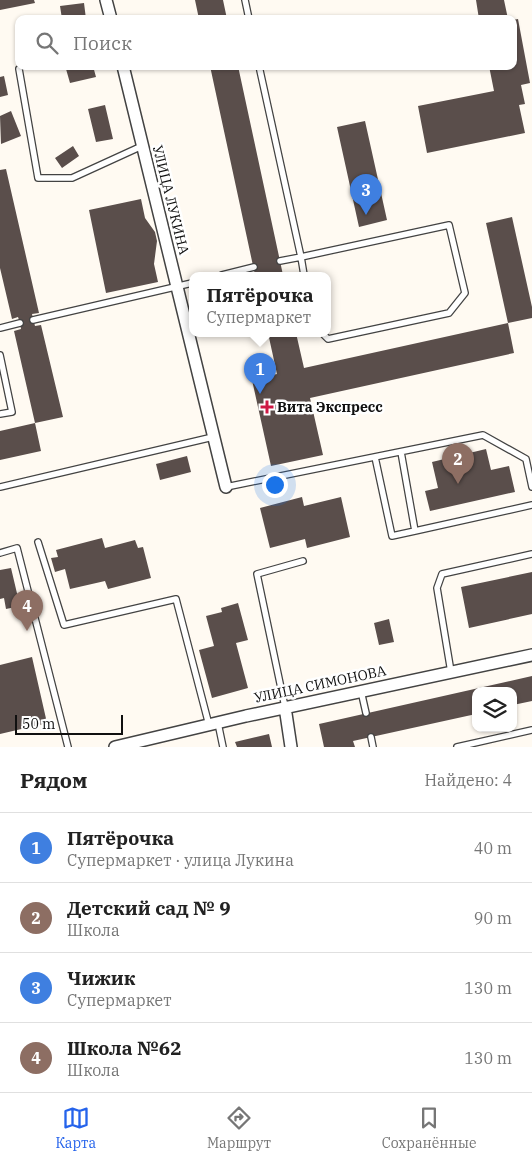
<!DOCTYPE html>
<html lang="ru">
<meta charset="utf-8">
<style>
body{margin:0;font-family:"IBM Plex Serif",serif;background:#f2f2f2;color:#222}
.controls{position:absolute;right:15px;bottom:15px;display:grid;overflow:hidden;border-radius:10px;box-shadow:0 1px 4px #0004}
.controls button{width:45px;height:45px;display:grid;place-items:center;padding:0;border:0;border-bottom:1px solid #e0e0e0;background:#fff;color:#222;font:25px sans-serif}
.scale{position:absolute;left:15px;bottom:12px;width:108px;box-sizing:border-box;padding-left:5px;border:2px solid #101010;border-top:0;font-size:14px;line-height:18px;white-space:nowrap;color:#101010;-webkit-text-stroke:4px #fff;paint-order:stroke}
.you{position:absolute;left:274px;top:484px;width:18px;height:18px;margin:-12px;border:4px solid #fff;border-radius:50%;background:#1a73e8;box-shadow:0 0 0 8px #1a73e833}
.badge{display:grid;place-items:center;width:32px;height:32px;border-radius:50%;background:#2563eb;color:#fff;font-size:16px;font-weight:700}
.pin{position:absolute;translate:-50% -41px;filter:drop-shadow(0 1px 2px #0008)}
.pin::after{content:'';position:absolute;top:26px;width:18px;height:15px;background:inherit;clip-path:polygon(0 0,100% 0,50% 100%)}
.popup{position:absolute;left:189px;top:272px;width:142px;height:65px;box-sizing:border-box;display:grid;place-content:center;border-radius:10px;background:#fff;filter:drop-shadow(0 1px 4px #0005);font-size:16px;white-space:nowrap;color:#767676}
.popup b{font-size:19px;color:#222}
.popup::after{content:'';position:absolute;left:50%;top:100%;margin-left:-10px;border:10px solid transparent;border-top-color:#fff}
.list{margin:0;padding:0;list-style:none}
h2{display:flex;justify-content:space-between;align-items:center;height:65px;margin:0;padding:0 20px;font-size:21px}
h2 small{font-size:16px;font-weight:400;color:#767676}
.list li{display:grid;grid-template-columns:32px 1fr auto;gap:15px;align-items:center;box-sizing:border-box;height:70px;padding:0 20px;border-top:1px solid #e0e0e0}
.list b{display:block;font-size:19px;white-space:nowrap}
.list p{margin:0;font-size:16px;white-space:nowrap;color:#767676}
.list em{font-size:16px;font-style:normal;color:#767676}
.icon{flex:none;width:28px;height:28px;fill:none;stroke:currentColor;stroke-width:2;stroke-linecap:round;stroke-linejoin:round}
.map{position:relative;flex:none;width:532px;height:747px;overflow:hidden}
.search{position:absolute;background:#fff;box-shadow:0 1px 4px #0004;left:15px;right:15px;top:15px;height:55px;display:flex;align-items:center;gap:12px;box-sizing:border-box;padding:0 18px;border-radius:10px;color:#767676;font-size:19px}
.sheet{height:345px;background:#fff}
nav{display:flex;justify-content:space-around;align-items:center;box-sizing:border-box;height:70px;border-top:1px solid #e0e0e0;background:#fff;font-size:14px;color:#767676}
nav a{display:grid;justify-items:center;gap:2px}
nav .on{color:#2563eb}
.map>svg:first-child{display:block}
.building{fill:#5a4e4b}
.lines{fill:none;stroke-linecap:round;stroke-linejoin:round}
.service-casing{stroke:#434343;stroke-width:8}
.minor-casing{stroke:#434343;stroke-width:14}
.service{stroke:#fff;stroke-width:5.5}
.minor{stroke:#fff;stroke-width:11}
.poi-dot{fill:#ce1945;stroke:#fff;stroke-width:2}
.labels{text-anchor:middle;stroke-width:5;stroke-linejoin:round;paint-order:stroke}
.street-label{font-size:14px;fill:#101010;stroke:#fff}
.poi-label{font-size:14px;font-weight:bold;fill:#101010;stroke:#fff;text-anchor:start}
</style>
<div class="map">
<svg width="532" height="747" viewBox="0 0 532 747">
<rect width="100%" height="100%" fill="#fffaf2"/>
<path class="building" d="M 0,0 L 34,0 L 35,3 L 0,10 Z
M 195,0 L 223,0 L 227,19 L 199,19 Z
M 476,0 L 504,0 L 508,19 L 479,19 Z
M 84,3 L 86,19 L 62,19 L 60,6 Z
M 518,19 L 530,83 L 521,85 L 525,104 L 519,105 L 525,133 L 427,153 L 418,106 L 494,91 L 489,66 L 513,66 L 513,20 Z
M 77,66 L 93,66 L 96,77 L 70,83 L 66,69 Z
M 210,66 L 238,66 L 283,275 L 255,275 Z
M 4,76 L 8,95 L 0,97 L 0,77 Z
M 105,105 L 113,139 L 96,142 L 88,109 Z
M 11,111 L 21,136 L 1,144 L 0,116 Z
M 365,121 L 387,220 L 359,227 L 337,127 Z
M 73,146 L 79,156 L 62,168 L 55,158 Z
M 6,169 L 39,313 L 32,314 L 35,326 L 41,325 L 63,417 L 35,423 L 14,331 L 21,329 L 20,323 L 18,317 L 12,319 L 0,268 L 0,170 Z
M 141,199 L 145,218 L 155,232 L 157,241 L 154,264 L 158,282 L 106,293 L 89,210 Z
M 512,217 L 532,307 L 532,318 L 508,323 L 514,353 L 310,398 L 323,455 L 271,466 L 252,380 L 277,374 L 268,333 L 296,333 L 304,368 L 508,323 L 486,223 Z
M 35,423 L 41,451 L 0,460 L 0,431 Z
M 486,449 L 491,470 L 509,466 L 515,492 L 430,511 L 425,491 L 438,488 L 432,462 Z
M 187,456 L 191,472 L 160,480 L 156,464 Z
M 302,497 L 304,506 L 341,497 L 350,537 L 307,548 L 305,539 L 270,548 L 260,508 Z
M 102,538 L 105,548 L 135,540 L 138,548 L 143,547 L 151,578 L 108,589 L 105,581 L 70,589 L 65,569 L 55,572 L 51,558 L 58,557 L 56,550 Z
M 11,568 L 20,606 L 6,609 L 4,598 L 0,599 L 0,570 Z
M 532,572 L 532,614 L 469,628 L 461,587 Z
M 238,603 L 248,640 L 236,643 L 248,688 L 212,698 L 199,650 L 214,646 L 206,616 L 222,612 L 221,608 Z
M 389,619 L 394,642 L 379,645 L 374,623 Z
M 32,657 L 47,723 L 0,734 L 0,665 Z
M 532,676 L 532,701 L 513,705 L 513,691 L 476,691 L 476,714 L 353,741 L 355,747 L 324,747 L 319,724 Z
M 269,734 L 272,747 L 237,747 L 235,742 Z"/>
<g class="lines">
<g class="service-casing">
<path id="service" d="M 245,0 L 249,19
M 259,66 L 301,257 L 280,261
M 19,69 L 38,178 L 72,178 L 142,146
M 222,275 L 254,267
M 304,275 L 301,257 L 449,225 L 465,293 L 449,313 L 328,339 L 322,333
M 33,320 L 192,283
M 0,328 L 20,323
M 0,355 L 12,412 L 0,414
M 401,452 L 415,531 L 532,505
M 375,457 L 392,536 L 415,531
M 0,487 L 213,437
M 226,487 L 483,435 L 526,459 L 532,487
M 38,542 L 64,625 L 176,599 L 209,725
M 0,553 L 17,548 L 68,747
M 451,672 L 437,588 L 442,574 L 532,554
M 361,691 L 366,713
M 285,707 L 257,574 L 303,561
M 218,723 L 223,747
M 371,737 L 373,747
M 457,747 L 532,730"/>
</g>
<g class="minor-casing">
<path id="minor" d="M 106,0 L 111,19
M 123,66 L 226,487
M 285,707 L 291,747
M 115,747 L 246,716 L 532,655"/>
</g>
<use href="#service" class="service"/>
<use href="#minor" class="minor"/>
</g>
<path class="poi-dot" d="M264.5 399.5h5v5h5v5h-5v5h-5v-5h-5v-5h5z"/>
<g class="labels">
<g class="street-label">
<text transform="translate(171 200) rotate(76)" y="5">УЛИЦА ЛУКИНА</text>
<text transform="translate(320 684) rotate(-12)" y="5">УЛИЦА СИМОНОВА</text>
</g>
<g class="poi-label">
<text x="277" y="412">Вита Экспресс</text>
</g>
</g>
</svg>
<div class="controls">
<button><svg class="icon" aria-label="layers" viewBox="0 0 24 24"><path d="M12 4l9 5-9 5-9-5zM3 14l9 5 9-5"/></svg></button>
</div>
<div class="scale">50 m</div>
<div class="you"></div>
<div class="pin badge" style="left:260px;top:394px;background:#3f7fe0">1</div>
<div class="popup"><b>Пятёрочка</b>Супермаркет</div>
<div class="pin badge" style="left:458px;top:484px;background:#8d6e63">2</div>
<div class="pin badge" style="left:366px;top:215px;background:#3f7fe0">3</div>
<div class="pin badge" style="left:27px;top:631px;background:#8d6e63">4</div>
<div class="search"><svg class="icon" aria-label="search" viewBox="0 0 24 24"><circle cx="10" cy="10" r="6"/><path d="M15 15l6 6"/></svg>Поиск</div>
</div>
<section class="sheet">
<h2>Рядом<small>Найдено: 4</small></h2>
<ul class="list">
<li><span class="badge" style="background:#3f7fe0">1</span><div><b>Пятёрочка</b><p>Супермаркет · улица Лукина</p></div><em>40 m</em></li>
<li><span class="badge" style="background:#8d6e63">2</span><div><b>Детский сад № 9</b><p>Школа</p></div><em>90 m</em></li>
<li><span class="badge" style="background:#3f7fe0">3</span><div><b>Чижик</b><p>Супермаркет</p></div><em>130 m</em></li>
<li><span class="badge" style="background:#8d6e63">4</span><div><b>Школа №62</b><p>Школа</p></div><em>130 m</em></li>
</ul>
</section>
<nav>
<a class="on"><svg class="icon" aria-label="map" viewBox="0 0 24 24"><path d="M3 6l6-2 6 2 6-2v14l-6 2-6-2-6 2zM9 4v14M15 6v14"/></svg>Карта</a>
<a><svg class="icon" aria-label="directions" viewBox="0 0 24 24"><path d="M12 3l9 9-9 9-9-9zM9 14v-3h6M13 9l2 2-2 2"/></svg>Маршрут</a>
<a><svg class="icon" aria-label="saved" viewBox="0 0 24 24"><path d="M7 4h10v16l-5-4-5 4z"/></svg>Сохранённые</a>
</nav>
